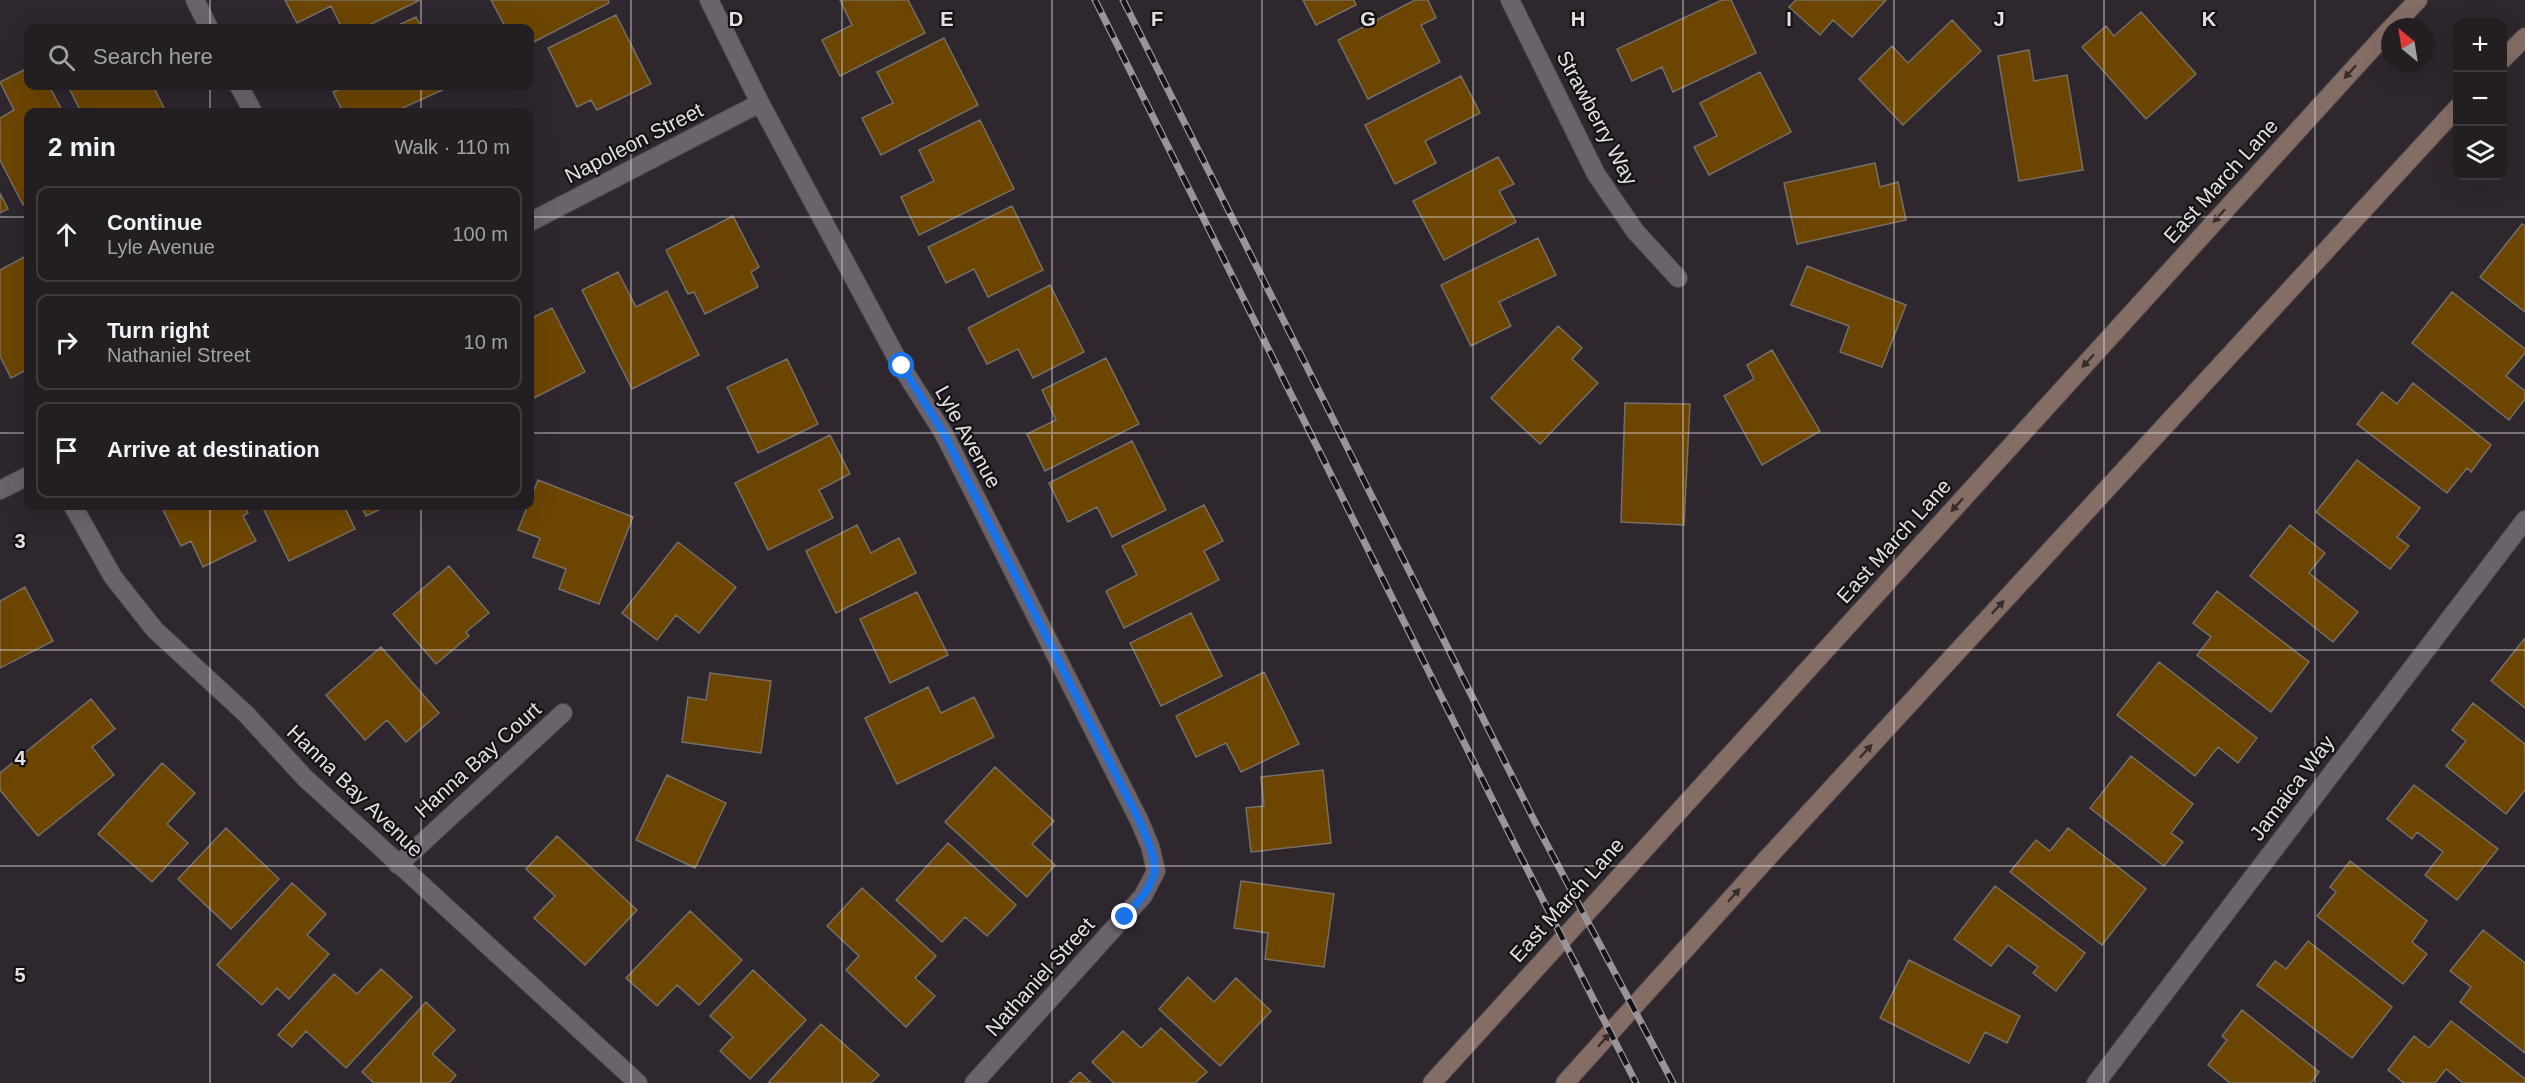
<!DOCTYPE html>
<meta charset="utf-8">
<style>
body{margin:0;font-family:Helvetica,sans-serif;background:#2a272a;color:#f1f3f6}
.controls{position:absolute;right:18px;top:18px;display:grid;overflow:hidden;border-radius:12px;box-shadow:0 6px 24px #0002}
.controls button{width:54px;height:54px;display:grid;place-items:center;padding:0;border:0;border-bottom:2px solid #3f3c40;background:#221e22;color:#f1f3f6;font:30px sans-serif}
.compass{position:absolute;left:2381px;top:18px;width:54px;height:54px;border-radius:50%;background:#221e22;box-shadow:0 6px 24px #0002;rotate:330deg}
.stop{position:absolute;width:18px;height:18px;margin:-14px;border:4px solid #1a73e8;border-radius:50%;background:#fff}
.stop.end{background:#1a73e8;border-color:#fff;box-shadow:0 2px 6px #0008}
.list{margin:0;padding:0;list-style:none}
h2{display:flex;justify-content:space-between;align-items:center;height:78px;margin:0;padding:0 24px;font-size:26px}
h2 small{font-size:20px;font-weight:400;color:#a2a2a5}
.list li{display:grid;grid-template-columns:39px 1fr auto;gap:18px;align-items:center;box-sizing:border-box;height:96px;margin:0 12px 12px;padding:0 12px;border:2px solid #3f3c40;border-radius:12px}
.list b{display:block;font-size:22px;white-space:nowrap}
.list p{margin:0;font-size:20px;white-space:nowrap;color:#a2a2a5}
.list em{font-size:20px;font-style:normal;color:#a2a2a5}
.icon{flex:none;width:33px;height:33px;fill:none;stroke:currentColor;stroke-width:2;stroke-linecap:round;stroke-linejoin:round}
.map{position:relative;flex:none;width:2525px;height:1083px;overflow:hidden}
.search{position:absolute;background:#221e22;box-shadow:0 6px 24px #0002;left:24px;top:24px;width:510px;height:66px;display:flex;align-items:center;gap:15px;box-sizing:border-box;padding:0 21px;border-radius:12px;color:#a2a2a5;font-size:22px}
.panel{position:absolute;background:#221e22;box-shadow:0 6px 24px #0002;left:24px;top:108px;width:510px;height:402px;border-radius:12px}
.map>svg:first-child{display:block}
.building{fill:#6c4500;stroke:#756f67;stroke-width:1.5}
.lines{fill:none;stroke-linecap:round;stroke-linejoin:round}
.minor-casing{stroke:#4b464b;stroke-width:20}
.secondary-casing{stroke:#4b464b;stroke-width:20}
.minor{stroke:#6a636b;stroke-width:18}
.secondary{stroke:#846d65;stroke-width:18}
.rail-casing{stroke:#999499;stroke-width:7}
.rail{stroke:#141214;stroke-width:4.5;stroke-dasharray:14;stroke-linecap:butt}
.oneway{fill:#362d2c}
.route{stroke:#1a73e8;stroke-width:8}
.grid{fill:none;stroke:#e3dfe3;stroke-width:1.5;stroke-opacity:0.55}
.labels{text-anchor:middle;stroke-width:4.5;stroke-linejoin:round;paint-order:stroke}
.street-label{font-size:21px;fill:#e3dfe3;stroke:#141214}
.grid-label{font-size:20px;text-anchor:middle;font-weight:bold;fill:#e3dfe3;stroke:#141214;stroke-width:4.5;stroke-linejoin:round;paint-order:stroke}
</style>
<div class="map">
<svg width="2525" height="1083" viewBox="0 0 2525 1083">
<rect width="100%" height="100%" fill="#2e282e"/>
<path class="building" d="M 285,0 L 420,0 L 363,28 L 342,28 L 331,6 L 297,23 Z
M 491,0 L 608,0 L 609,3 L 530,44 L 530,28 L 506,28 Z
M 840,0 L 908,0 L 925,33 L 840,76 L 822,40 L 852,25 Z
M 1303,0 L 1354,0 L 1356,5 L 1316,25 Z
M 1415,0 L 1428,0 L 1436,18 L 1421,25 L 1440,62 L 1368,99 L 1338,40 Z
M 1722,0 L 1731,0 L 1756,53 L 1673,92 L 1662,67 L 1632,81 L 1617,49 Z
M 1796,0 L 1886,0 L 1852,37 L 1833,20 L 1820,35 L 1789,7 Z
M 2141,12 L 2196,74 L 2146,119 L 2082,47 L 2106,26 L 2114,36 Z
M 616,15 L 651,84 L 597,110 L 591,100 L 577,107 L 548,48 Z
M 416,17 L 422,28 L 392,28 Z
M 1952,20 L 1981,51 L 1903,125 L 1859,79 L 1892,46 L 1908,63 Z
M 944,38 L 978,105 L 881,155 L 862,118 L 893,103 L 877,72 Z
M 2029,50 L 2034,81 L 2067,75 L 2083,170 L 2019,181 L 1998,56 Z
M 28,68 L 28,86 L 49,86 L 63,112 L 28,112 L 28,202 L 23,205 L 0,160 L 0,118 L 14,110 L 0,82 Z
M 1760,72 L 1791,132 L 1709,175 L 1694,147 L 1717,136 L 1700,103 Z
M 1461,76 L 1480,113 L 1425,141 L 1436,163 L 1395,184 L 1365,125 Z
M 68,86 L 153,86 L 166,112 L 81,112 Z
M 348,86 L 449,86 L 449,87 L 394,112 L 343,112 L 333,92 Z
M 980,120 L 1014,189 L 919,235 L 901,197 L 934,181 L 919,150 Z
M 1498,157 L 1514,184 L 1499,191 L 1516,222 L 1444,260 L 1413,201 Z
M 1875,163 L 1880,187 L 1898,182 L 1906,220 L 1797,244 L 1784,183 Z
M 0,193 L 8,209 L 0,213 Z
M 1012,206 L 1043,270 L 988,297 L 974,269 L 946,283 L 928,247 Z
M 733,216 L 759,267 L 751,272 L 758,287 L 705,314 L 694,292 L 688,294 L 666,250 Z
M 2522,224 L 2525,226 L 2525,312 L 2480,277 Z
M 1538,238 L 1556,275 L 1499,302 L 1511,326 L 1471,346 L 1441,285 Z
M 28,255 L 28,369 L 11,378 L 0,356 L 0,270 Z
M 1807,266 L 1906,305 L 1882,367 L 1840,352 L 1849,326 L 1791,305 Z
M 618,272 L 636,307 L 667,291 L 699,355 L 632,389 L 582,290 Z
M 1050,285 L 1084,352 L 1033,378 L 1018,349 L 987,364 L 968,328 Z
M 2452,292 L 2525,349 L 2525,353 L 2506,376 L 2525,391 L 2525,399 L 2509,420 L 2412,343 Z
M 552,308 L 585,372 L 530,400 L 530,319 Z
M 1558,326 L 1582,348 L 1572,359 L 1598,383 L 1540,444 L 1491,398 Z
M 1772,350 L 1820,431 L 1762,465 L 1724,396 L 1754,379 L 1747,365 Z
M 1106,358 L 1139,424 L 1045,471 L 1027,434 L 1056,420 L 1042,390 Z
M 787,359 L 818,424 L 758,453 L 727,387 Z
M 2413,383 L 2491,445 L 2471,472 L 2467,468 L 2447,493 L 2357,424 L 2382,392 L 2397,404 Z
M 1625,403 L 1690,404 L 1684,525 L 1621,522 Z
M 830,435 L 850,474 L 819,490 L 833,518 L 768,550 L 735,483 Z
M 1132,441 L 1166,510 L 1112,537 L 1097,507 L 1068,522 L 1049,483 Z
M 2357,460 L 2420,508 L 2397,537 L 2409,546 L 2390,569 L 2316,512 Z
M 538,480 L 633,517 L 599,604 L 559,589 L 566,569 L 533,557 L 540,538 L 518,530 Z
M 1204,505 L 1223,541 L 1204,551 L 1219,580 L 1124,628 L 1106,591 L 1137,575 L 1122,546 Z
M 161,506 L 245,506 L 248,513 L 243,516 L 256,541 L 203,567 L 191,541 L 181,546 Z
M 262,506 L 344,506 L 355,529 L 289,561 Z
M 361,506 L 387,506 L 366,516 Z
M 857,525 L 871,553 L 899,538 L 916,573 L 836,613 L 806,551 Z
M 2290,525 L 2325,553 L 2309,573 L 2358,612 L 2333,642 L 2250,576 Z
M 678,542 L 736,587 L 699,633 L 676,615 L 657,640 L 622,613 Z
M 449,566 L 489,613 L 466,632 L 469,636 L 436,664 L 393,614 Z
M 25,587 L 53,641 L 0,668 L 0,601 Z
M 2217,591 L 2309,662 L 2271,712 L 2197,655 L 2211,637 L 2193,623 Z
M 917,592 L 948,655 L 890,683 L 860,619 Z
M 1191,613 L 1222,676 L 1161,706 L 1130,643 Z
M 2525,638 L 2525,708 L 2491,681 Z
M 381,647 L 439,713 L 406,742 L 387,720 L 365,740 L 326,695 Z
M 2159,662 L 2257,738 L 2238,763 L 2218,747 L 2195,776 L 2117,715 Z
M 1264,672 L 1299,744 L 1241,772 L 1226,743 L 1196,757 L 1176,716 Z
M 710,673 L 771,681 L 761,753 L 682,742 L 688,697 L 706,700 Z
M 928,687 L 941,713 L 974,697 L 994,737 L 897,784 L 865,718 Z
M 91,699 L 115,729 L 92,747 L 114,775 L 38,836 L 0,790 L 0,773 Z
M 2473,703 L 2525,744 L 2525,790 L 2506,814 L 2446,766 L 2466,741 L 2452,730 Z
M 2131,756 L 2193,804 L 2171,833 L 2183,842 L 2164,866 L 2090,808 Z
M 162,763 L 195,793 L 167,824 L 188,843 L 152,882 L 98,834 Z
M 995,767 L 1054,821 L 1032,844 L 1055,865 L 1027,897 L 945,822 Z
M 1323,770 L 1331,843 L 1251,852 L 1246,808 L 1264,806 L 1261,777 Z
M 667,775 L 726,803 L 695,868 L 636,840 Z
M 2414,785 L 2498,849 L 2457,900 L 2425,875 L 2443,852 L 2417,832 L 2412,839 L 2387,819 Z
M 226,828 L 279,879 L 231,929 L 178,879 Z
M 2068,828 L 2146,889 L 2102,945 L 2010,872 L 2036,840 L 2050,851 Z
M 557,836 L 637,910 L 585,965 L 534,918 L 555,896 L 526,869 Z
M 948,843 L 1016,905 L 987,936 L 965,917 L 942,942 L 896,900 Z
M 2350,861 L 2427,921 L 2412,942 L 2427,954 L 2403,984 L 2317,916 L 2336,892 L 2330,887 Z
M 1241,881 L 1334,894 L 1324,967 L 1265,959 L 1268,933 L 1234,928 Z
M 292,883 L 326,914 L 307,935 L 329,954 L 289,999 L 277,988 L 262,1005 L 217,965 Z
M 1995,886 L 2085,953 L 2056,991 L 2033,973 L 2038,967 L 2008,945 L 1991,966 L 1954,939 Z
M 862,888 L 936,956 L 915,978 L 935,996 L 906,1027 L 846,970 L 859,956 L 827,926 Z
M 690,911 L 742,960 L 699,1005 L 677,985 L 657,1006 L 626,978 Z
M 2483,930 L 2525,963 L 2525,1053 L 2460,1002 L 2471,987 L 2450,971 Z
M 2308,941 L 2392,1007 L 2352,1058 L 2257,985 L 2275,961 L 2286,969 Z
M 1909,960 L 2020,1016 L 2007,1043 L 1985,1032 L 1969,1063 L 1880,1018 Z
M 381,969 L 412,997 L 346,1068 L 306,1031 L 292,1047 L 278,1035 L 334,974 L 357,994 Z
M 753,970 L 806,1020 L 750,1079 L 720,1051 L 733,1037 L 710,1016 Z
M 1188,977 L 1214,1002 L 1236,978 L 1271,1011 L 1220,1066 L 1159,1009 Z
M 426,1002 L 455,1030 L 432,1054 L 456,1075 L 449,1083 L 374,1083 L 362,1072 Z
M 2242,1010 L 2319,1072 L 2311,1083 L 2230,1083 L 2208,1065 L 2227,1040 L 2222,1036 Z
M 2451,1021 L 2525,1079 L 2525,1083 L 2463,1083 L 2446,1069 L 2435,1083 L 2404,1083 L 2388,1070 L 2414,1036 L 2429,1048 Z
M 821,1024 L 879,1075 L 871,1083 L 768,1083 Z
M 1161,1028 L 1207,1072 L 1195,1083 L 1114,1083 L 1092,1062 L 1123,1031 L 1141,1048 Z
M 1080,1072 L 1091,1083 L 1069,1083 Z"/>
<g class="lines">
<g class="minor-casing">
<path id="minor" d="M 195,0 L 209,28
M 709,0 L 760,103 L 901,366 L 944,434 L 1140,822 L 1150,846 L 1156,871 L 1143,896 L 974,1083
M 1510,0 L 1596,174 L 1635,231 L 1678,278
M 239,86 L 253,112
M 530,222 L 760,103
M 0,490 L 28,476
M 73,506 L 113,577 L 155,630 L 246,714 L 305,778 L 638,1083
M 398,865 L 563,713
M 2096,1083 L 2525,520"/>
</g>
<g class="secondary-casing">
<path id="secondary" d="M 2392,27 L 2418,0
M 2502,60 L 2525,37
M 1432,1083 L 2390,29
M 1565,1083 L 1763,863 L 2458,107"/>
</g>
<use href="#minor" class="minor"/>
<use href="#secondary" class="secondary"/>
<g class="rail-casing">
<path id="rail" d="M 1095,0 L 1514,843 L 1636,1083
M 1123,0 L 1534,820 L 1673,1083"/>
</g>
<use href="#rail" class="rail"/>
</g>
<defs><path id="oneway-solid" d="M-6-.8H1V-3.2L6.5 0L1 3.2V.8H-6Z" transform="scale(1.5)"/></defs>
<g class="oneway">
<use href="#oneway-solid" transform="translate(2350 72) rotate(132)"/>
<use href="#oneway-solid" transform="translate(2219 216) rotate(132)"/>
<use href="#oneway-solid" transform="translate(2088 361) rotate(132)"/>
<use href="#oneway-solid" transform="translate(1957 505) rotate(132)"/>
<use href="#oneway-solid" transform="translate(1998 607) rotate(-47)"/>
<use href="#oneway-solid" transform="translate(1866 751) rotate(-47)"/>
<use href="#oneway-solid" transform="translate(1734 895) rotate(-48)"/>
<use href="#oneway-solid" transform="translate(1604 1040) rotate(-48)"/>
</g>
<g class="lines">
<path class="route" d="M 902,366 L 944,434 L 1140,822 C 1161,871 1161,876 1125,917"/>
</g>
<path class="grid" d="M 210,0 L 210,28M 421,0 L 421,28M 631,0 L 631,1083M 842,0 L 842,1083M 1052,0 L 1052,1083M 1262,0 L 1262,1083M 1473,0 L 1473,1083M 1683,0 L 1683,1083M 1894,0 L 1894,1083M 2104,0 L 2104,1083M 2315,0 L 2315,1083M 210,86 L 210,112M 421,86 L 421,112M 0,217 L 28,217M 530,217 L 2525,217M 0,433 L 28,433M 530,433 L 2525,433M 210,506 L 210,1083M 421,506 L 421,1083M 0,650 L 2525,650M 0,866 L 2525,866"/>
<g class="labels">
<g class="street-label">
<text transform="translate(1597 118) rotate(62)" y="7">Strawberry Way</text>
<text transform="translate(634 143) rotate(-27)" y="7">Napoleon Street</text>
<text transform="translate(2221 181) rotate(-48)" y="7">East March Lane</text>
<text transform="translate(968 437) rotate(61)" y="7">Lyle Avenue</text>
<text transform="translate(1894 541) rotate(-48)" y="7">East March Lane</text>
<text transform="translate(478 760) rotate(-42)" y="7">Hanna Bay Court</text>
<text transform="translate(2292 788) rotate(-53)" y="7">Jamaica Way</text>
<text transform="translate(355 791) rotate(44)" y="7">Hanna Bay Avenue</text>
<text transform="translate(1567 900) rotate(-48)" y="7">East March Lane</text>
<text transform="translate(1040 977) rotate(-48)" y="7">Nathaniel Street</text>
</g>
</g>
<g class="grid-label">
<text x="736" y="26">D</text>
<text x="947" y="26">E</text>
<text x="1157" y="26">F</text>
<text x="1368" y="26">G</text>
<text x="1578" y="26">H</text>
<text x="1789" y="26">I</text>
<text x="1999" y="26">J</text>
<text x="2209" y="26">K</text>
<text x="20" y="548">3</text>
<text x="20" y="765">4</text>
<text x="20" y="982">5</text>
</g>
</svg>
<div class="controls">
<button>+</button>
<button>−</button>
<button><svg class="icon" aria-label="layers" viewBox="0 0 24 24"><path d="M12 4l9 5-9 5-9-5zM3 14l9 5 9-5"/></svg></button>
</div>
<svg class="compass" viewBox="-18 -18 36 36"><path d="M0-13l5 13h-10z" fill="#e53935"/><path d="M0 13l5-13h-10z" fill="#a2a2a5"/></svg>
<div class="stop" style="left:902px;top:366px"></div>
<div class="stop end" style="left:1125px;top:917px"></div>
<div class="search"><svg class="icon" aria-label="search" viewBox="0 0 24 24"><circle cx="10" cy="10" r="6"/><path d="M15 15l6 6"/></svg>Search here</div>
<section class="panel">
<h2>2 min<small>Walk · 110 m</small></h2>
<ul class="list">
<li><svg class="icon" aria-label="ahead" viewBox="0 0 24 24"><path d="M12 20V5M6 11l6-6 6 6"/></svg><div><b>Continue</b><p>Lyle Avenue</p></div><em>100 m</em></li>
<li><svg class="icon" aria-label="right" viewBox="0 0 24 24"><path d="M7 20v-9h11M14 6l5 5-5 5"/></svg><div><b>Turn right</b><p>Nathaniel Street</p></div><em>10 m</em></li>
<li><svg class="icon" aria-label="arrive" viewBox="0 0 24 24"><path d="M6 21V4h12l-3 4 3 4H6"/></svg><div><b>Arrive at destination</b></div></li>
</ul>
</section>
</div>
